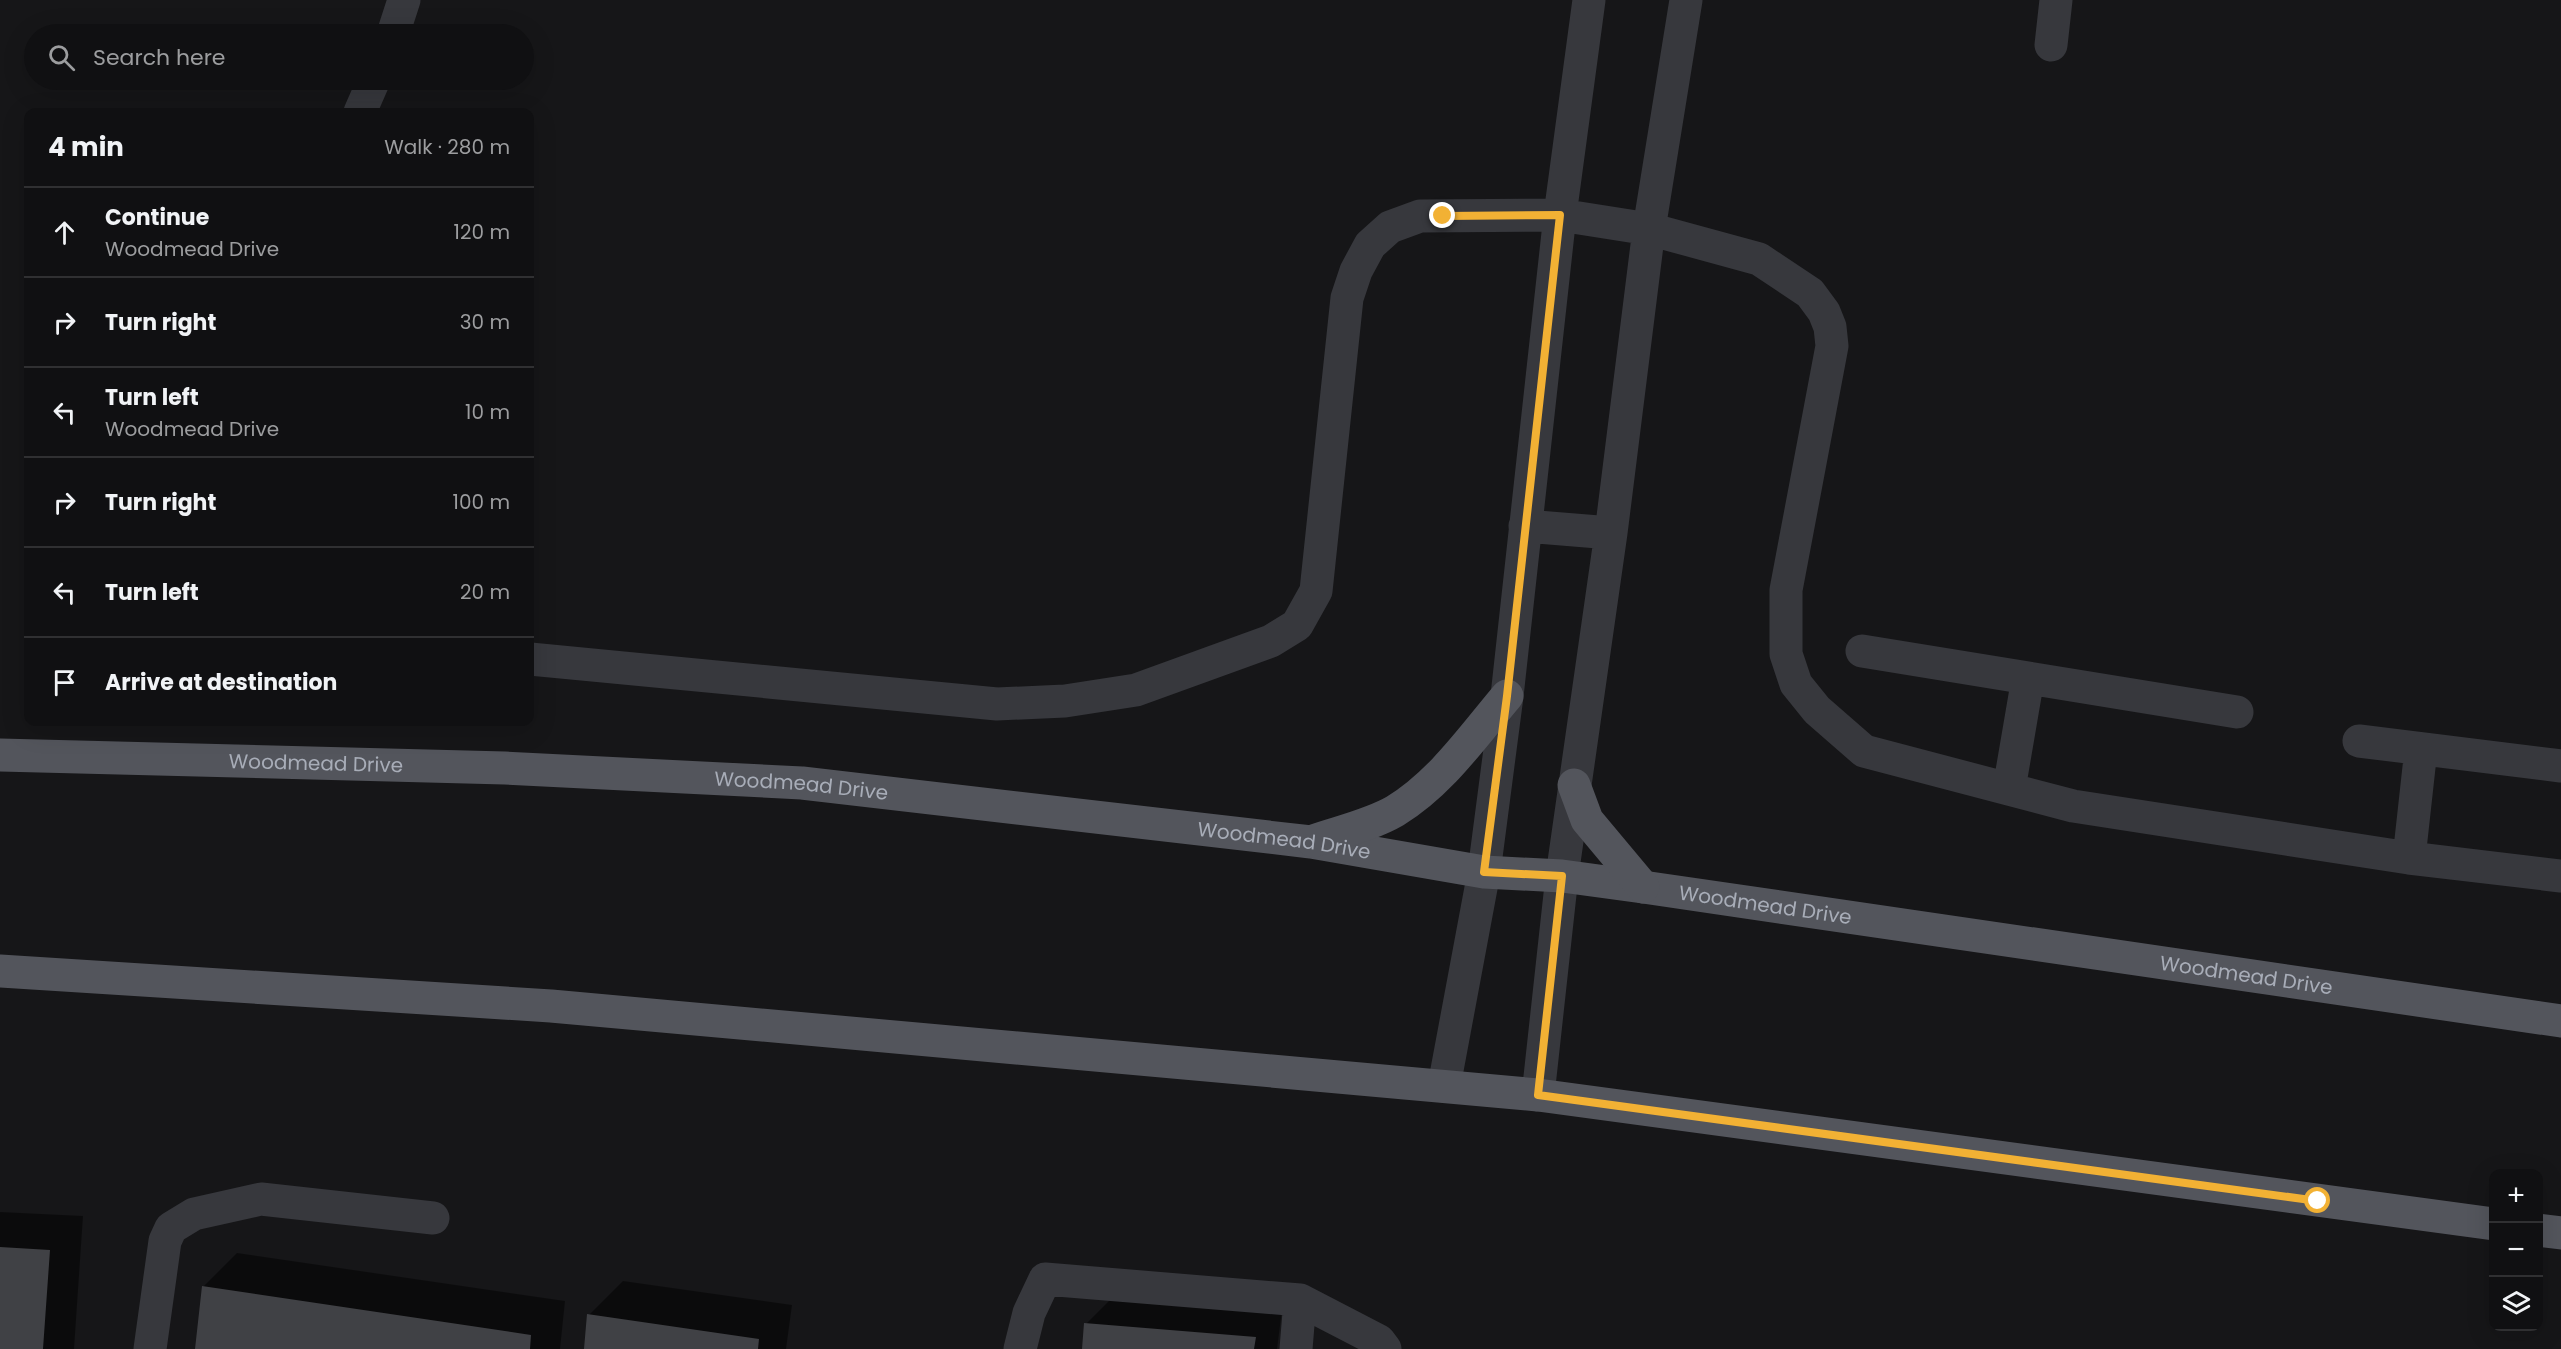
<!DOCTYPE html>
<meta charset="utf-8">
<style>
body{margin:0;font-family:Poppins,sans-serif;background:#1e1e20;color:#f1f3f6}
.controls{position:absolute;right:18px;bottom:18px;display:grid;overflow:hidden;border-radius:12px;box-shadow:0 6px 24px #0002}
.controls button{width:54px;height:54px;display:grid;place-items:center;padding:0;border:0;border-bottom:2px solid #303032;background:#101012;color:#f1f3f6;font:30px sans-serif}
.stop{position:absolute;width:18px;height:18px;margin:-14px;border:4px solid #f2b134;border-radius:50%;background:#fff}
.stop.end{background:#f2b134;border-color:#fff;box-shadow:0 2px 6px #0008}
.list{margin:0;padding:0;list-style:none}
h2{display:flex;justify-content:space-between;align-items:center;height:78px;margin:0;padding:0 24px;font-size:26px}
h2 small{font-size:20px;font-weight:400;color:#9c9d9f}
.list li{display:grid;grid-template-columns:39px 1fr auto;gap:18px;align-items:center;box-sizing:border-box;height:90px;padding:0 24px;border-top:2px solid #303032}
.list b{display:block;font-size:22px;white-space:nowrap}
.list p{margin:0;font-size:20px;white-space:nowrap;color:#9c9d9f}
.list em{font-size:20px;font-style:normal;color:#9c9d9f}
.icon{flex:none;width:33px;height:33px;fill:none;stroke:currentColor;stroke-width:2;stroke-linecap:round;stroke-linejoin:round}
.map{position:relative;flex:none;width:2561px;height:1349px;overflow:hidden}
.search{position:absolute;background:#101012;box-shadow:0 6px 24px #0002;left:24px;top:24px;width:510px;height:66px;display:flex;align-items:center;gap:15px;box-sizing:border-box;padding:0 21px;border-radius:33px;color:#9c9d9f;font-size:22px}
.panel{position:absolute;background:#101012;box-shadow:0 6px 24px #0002;left:24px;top:108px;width:510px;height:618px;border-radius:12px}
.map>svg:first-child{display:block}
.shadow{fill:#0007}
.building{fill:#404145}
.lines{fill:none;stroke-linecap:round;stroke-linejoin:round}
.minor{stroke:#37383d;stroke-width:33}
.major{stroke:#53555c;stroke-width:33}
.route{stroke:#f2b134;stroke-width:8}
.labels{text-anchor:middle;stroke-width:4.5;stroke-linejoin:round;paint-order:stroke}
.street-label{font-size:20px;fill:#a8adb8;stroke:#111113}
</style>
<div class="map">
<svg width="2561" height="1349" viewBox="0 0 2561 1349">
<rect width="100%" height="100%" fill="#161618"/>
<path class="shadow" d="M 0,1212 L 83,1216 L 74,1349 L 0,1349 Z
M 237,1253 L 565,1301 L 560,1349 L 197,1349 L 203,1287 Z
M 623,1281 L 792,1305 L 786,1349 L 586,1349 L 589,1315 Z
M 1113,1297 L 1282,1310 L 1277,1349 L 1083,1349 L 1086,1324 Z"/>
<path class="building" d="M 0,1247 L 50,1250 L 43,1349 L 0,1349 Z
M 202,1286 L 531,1335 L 530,1349 L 195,1349 Z
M 587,1314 L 759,1339 L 758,1349 L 584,1349 Z
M 1084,1323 L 1256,1337 L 1254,1349 L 1082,1349 Z"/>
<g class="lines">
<path class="minor" d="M 393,34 L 404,0
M 2051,45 L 2056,0
M 360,112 L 374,80
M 1525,526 L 1611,533
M 1862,651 L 2237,712
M 530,659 L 997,704 L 1065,701 L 1136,690 L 1271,641 L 1297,625 L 1316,591 L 1347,298 L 1356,271 L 1370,245 L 1390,227 L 1420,216 L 1560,215 L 1649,229 L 1759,259 L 1810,293 L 1824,312 L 1830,327 L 1832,346 L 1786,590 L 1786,654 L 1796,684 L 1817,710 L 1864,751 L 2073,806 L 2409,858 L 2561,876
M 2359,741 L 2561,766
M 2009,789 L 2028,678
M 2409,858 L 2421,749
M 1444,1086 L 1484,872 L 1507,696 L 1560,215 L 1589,0
M 1538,1095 L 1562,876 L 1611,533 L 1649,229 L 1686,0
M 150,1349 L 165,1241 L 171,1228 L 194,1214 L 261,1199 L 433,1218
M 1020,1349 L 1029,1313 L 1045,1279 L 1300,1300
M 1296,1349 L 1300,1300 L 1379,1341 L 1385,1349"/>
<g class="major">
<path id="s1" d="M 0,755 L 505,768 L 802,783 L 1311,842 L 1484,872 L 1562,876 L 1643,887 L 2561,1021"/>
<path d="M 1574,785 L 1587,820 L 1643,887"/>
<path d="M 1313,841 C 1339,832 1371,825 1395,811 C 1441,783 1473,736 1507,696"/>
<path d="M 0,971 L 551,1006 L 1538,1095 L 2494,1224"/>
<path d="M 2538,1230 L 2561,1233"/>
</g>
</g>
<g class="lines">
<path class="route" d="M 1443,216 L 1560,215 L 1507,696 L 1484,872 L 1562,876 L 1538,1095 L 2318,1201"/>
</g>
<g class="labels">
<g class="street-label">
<text dy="7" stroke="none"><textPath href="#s1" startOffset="316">Woodmead Drive</textPath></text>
<text dy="7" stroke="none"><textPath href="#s1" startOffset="802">Woodmead Drive</textPath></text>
<text dy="7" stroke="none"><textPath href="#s1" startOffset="1288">Woodmead Drive</textPath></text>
<text dy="7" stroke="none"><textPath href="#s1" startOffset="1774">Woodmead Drive</textPath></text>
<text dy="7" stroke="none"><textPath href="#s1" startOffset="2260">Woodmead Drive</textPath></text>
</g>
</g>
</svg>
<div class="controls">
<button>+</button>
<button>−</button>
<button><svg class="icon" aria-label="layers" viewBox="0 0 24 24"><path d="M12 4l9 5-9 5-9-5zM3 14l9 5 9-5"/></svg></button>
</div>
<div class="stop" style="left:2318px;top:1201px"></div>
<div class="stop end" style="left:1443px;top:216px"></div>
<div class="search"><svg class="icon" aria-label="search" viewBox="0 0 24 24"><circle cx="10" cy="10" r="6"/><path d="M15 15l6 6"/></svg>Search here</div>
<section class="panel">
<h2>4 min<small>Walk · 280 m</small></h2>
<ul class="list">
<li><svg class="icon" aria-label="ahead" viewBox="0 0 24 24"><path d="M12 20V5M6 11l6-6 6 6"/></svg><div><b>Continue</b><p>Woodmead Drive</p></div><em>120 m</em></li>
<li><svg class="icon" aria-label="right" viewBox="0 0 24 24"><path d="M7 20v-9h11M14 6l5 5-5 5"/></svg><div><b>Turn right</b></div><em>30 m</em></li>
<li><svg class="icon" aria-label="left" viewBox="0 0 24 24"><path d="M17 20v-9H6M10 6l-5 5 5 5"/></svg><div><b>Turn left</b><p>Woodmead Drive</p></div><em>10 m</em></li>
<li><svg class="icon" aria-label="right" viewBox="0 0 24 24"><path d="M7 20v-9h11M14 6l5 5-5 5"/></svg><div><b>Turn right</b></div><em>100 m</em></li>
<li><svg class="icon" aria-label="left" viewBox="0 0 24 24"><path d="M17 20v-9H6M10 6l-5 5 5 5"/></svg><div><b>Turn left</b></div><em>20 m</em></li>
<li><svg class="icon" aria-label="arrive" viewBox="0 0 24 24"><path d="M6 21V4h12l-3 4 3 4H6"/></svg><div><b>Arrive at destination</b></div></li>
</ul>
</section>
</div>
